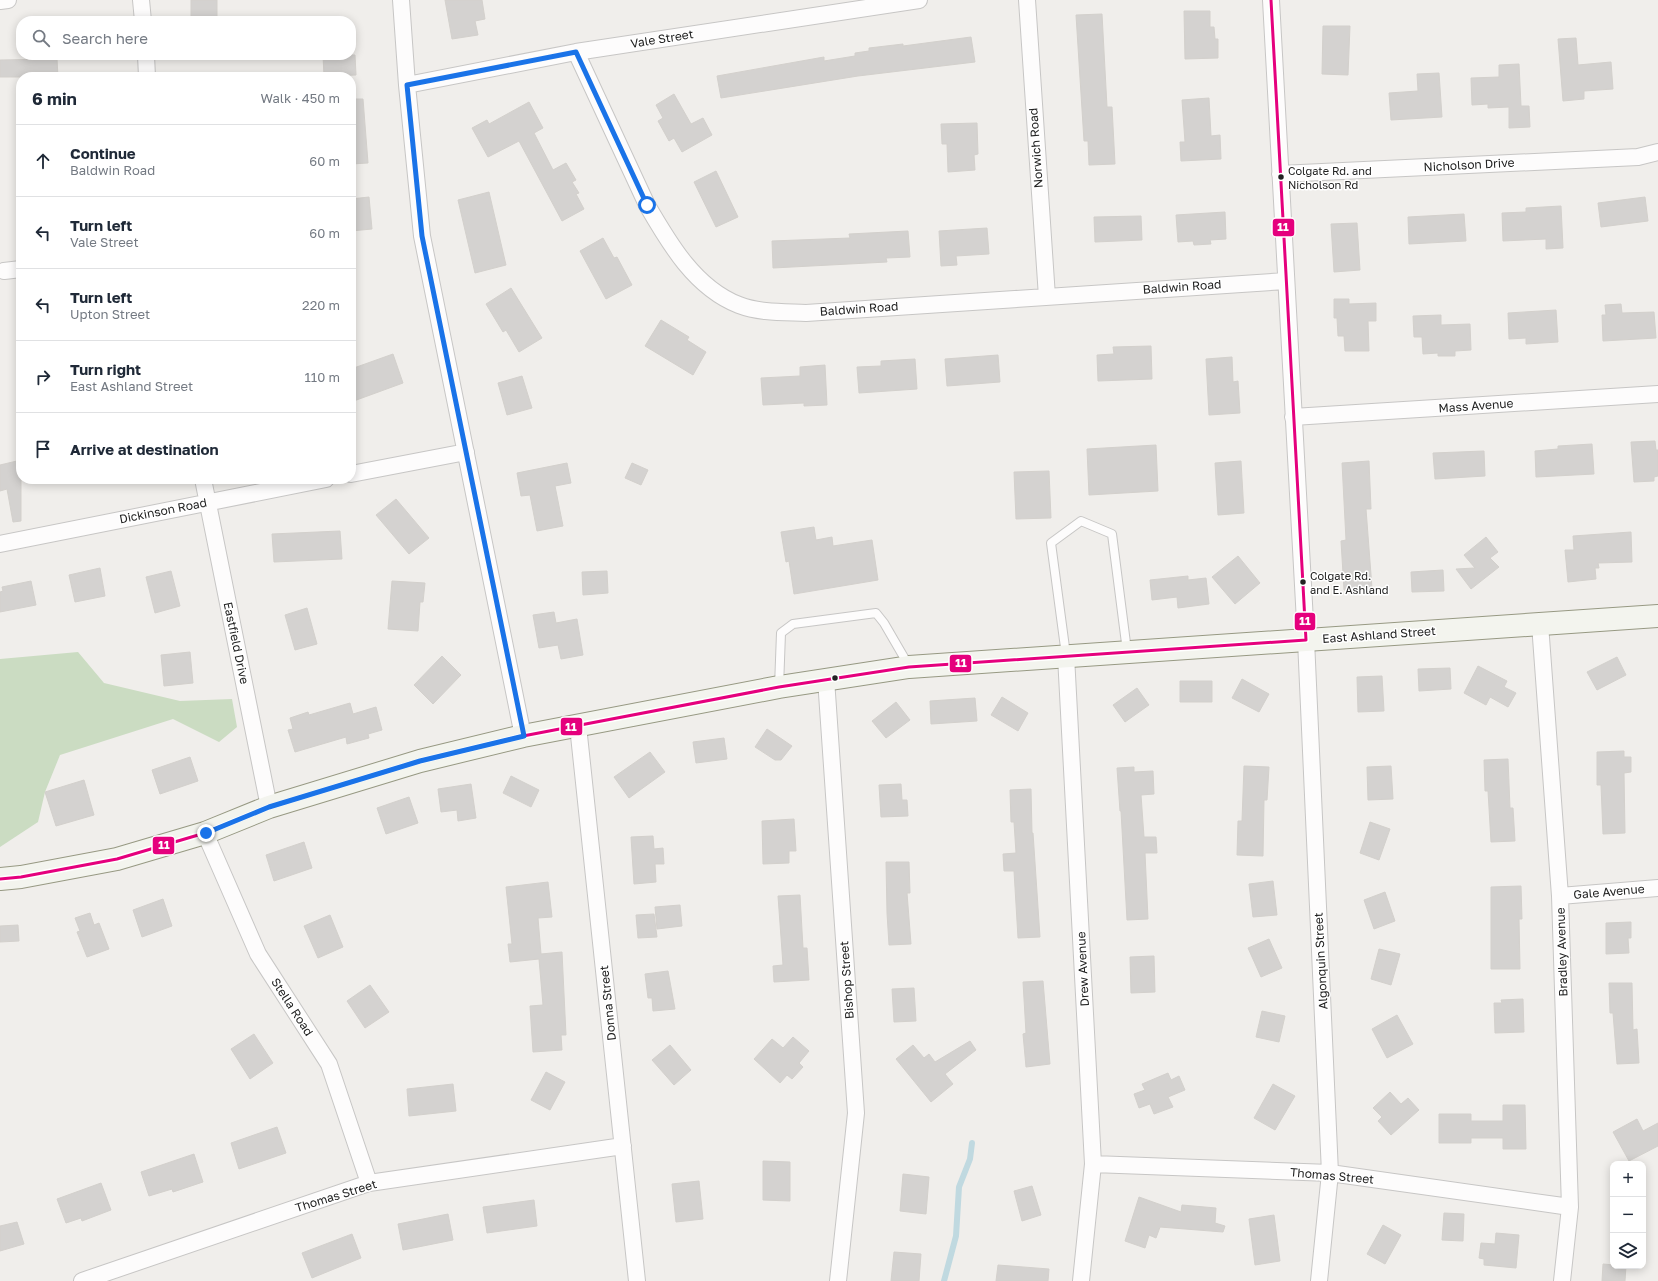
<!DOCTYPE html>
<meta charset="utf-8">
<style>
body{margin:0;font-family:"Golos Text",sans-serif;background:#f2f2f3;color:#1f2937}
.controls{position:absolute;right:12px;bottom:12px;display:grid;overflow:hidden;border-radius:8px;box-shadow:0 2px 10px #0003}
.controls button{width:36px;height:36px;display:grid;place-items:center;padding:0;border:0;border-bottom:1px solid #e0e1e3;background:#fff;color:#1f2937;font:20px sans-serif}
.stop{position:absolute;width:12px;height:12px;margin:-9px;border:3px solid #1a73e8;border-radius:50%;background:#fff}
.stop.end{background:#1a73e8;border-color:#fff;box-shadow:0 1px 4px #0008}
.list{margin:0;padding:0;list-style:none}
h2{display:flex;justify-content:space-between;align-items:center;height:52px;margin:0;padding:0 16px;font-size:17px}
h2 small{font-size:13px;font-weight:400;color:#747a83}
.list li{display:grid;grid-template-columns:26px 1fr auto;gap:12px;align-items:center;box-sizing:border-box;height:72px;padding:0 16px;border-top:1px solid #e0e1e3}
.list b{display:block;font-size:15px;white-space:nowrap}
.list p{margin:0;font-size:13px;white-space:nowrap;color:#747a83}
.list em{font-size:13px;font-style:normal;color:#747a83}
.icon{flex:none;width:22px;height:22px;fill:none;stroke:currentColor;stroke-width:2;stroke-linecap:round;stroke-linejoin:round}
.map{position:relative;flex:none;width:1658px;height:1281px;overflow:hidden}
.search{position:absolute;background:#fff;box-shadow:0 2px 10px #0003;left:16px;top:16px;width:340px;height:44px;display:flex;align-items:center;gap:10px;box-sizing:border-box;padding:0 14px;border-radius:16px;color:#747a83;font-size:15px}
.panel{position:absolute;background:#fff;box-shadow:0 2px 10px #0003;left:16px;top:72px;width:340px;height:412px;border-radius:16px}
.map>svg:first-child{display:block}
.forest{fill:#cbdcc2}
.lines{fill:none;stroke-linecap:round;stroke-linejoin:round}
.stream{stroke:#c0d9e0;stroke-width:6}
.building{fill:#d4d2d0;stroke:#d3d0cc}
.service-casing{stroke:#c7c6c5;stroke-width:10}
.minor-casing{stroke:#c7c6c5;stroke-width:18}
.secondary-casing{stroke:#979983;stroke-width:24}
.service{stroke:#fdfcfc;stroke-width:8}
.minor{stroke:#fdfcfc;stroke-width:16}
.secondary{stroke:#f3f4ee;stroke-width:22}
.bus-1-casing{stroke:#fff;stroke-width:6}
.bus-1{stroke:#e5007d;stroke-width:3}
.route{stroke:#1a73e8;stroke-width:5}
.bus-dot{fill:#222;stroke:#fff;stroke-width:1.5}
.labels{text-anchor:middle;stroke-width:3;stroke-linejoin:round;paint-order:stroke}
.bus-label{font-size:11px;fill:#222;stroke:#fff;text-anchor:start}
.street-label{font-size:12px;fill:#222;stroke:#fff}
.line-badge{stroke:#fff;stroke-width:1.5}
.badge-label{font-size:11px;text-anchor:middle;font-weight:bold;fill:#fff}
</style>
<div class="map">
<svg width="1658" height="1281" viewBox="0 0 1658 1281">
<rect width="100%" height="100%" fill="#f0eeeb"/>
<path class="forest" d="M 78,652 L 104,683 L 180,701 L 232,699 L 237,727 L 219,742 L 173,719 L 60,755 L 45,792 L 38,822 L 0,847 L 0,659 Z"/>
<g class="lines">
<path class="stream" d="M 944,1281 L 956,1236 L 959,1187 L 970,1159 L 972,1143"/>
</g>
<path class="building" d="M 191,0 L 217,0 L 217,21 L 196,21 L 196,18 L 191,18 Z
M 445,0 L 482,0 L 485,19 L 475,21 L 478,35 L 452,39 Z
M 1184,11 L 1210,11 L 1210,27 L 1214,27 L 1215,39 L 1218,39 L 1218,58 L 1185,59 Z
M 1102,14 L 1107,107 L 1112,107 L 1115,164 L 1089,165 L 1088,141 L 1084,141 L 1076,15 Z
M 1323,26 L 1350,26 L 1348,75 L 1322,74 Z
M 971,37 L 975,62 L 858,76 L 721,98 L 717,76 L 824,57 L 824,61 L 855,56 L 855,53 L 869,51 L 869,48 L 903,44 L 903,46 Z
M 1576,38 L 1578,65 L 1611,62 L 1613,89 L 1584,91 L 1584,99 L 1563,101 L 1558,39 Z
M 323,55 L 355,55 L 356,75 L 324,76 Z
M 57,59 L 58,77 L 0,77 L 0,60 Z
M 1519,64 L 1521,106 L 1529,106 L 1530,127 L 1509,128 L 1509,107 L 1488,108 L 1488,104 L 1472,105 L 1471,78 L 1499,77 L 1499,65 Z
M 1439,73 L 1442,117 L 1391,120 L 1389,93 L 1418,91 L 1417,74 Z
M 674,94 L 691,124 L 703,118 L 712,135 L 682,152 L 674,138 L 669,141 L 658,121 L 663,118 L 656,105 Z
M 1209,98 L 1211,136 L 1220,135 L 1221,159 L 1181,161 L 1180,142 L 1185,142 L 1182,100 Z
M 351,99 L 363,99 L 368,163 L 351,164 Z
M 529,102 L 543,128 L 534,133 L 553,170 L 566,163 L 576,180 L 572,182 L 579,193 L 576,194 L 584,209 L 562,221 L 519,141 L 488,157 L 472,128 L 487,120 L 489,124 Z
M 977,123 L 978,154 L 974,155 L 975,170 L 948,172 L 947,144 L 942,144 L 941,124 Z
M 716,171 L 738,217 L 716,227 L 694,182 Z
M 489,192 L 506,265 L 475,273 L 458,200 Z
M 369,197 L 372,229 L 351,231 L 351,199 Z
M 1645,197 L 1648,221 L 1601,227 L 1598,203 Z
M 1561,206 L 1563,248 L 1546,249 L 1546,239 L 1503,241 L 1502,213 L 1526,212 L 1526,208 Z
M 1225,212 L 1226,239 L 1210,240 L 1211,244 L 1194,245 L 1193,241 L 1178,242 L 1176,215 Z
M 1464,214 L 1466,241 L 1409,244 L 1408,217 Z
M 1141,216 L 1142,240 L 1095,242 L 1094,217 Z
M 1357,223 L 1360,270 L 1334,272 L 1331,224 Z
M 987,228 L 989,254 L 956,256 L 957,265 L 941,266 L 939,231 Z
M 908,231 L 910,257 L 886,258 L 887,262 L 773,268 L 772,241 L 850,238 L 849,234 Z
M 603,238 L 614,258 L 617,257 L 632,285 L 606,299 L 580,251 Z
M 511,288 L 542,338 L 519,352 L 506,330 L 503,332 L 486,304 Z
M 1334,299 L 1349,299 L 1349,304 L 1376,303 L 1376,321 L 1368,321 L 1369,351 L 1345,351 L 1344,336 L 1338,336 L 1337,318 L 1334,318 Z
M 1621,304 L 1622,313 L 1654,312 L 1656,338 L 1603,341 L 1602,315 L 1606,315 L 1605,305 Z
M 1556,310 L 1558,342 L 1526,344 L 1526,338 L 1509,339 L 1508,313 Z
M 1441,315 L 1441,325 L 1470,324 L 1471,350 L 1455,351 L 1455,356 L 1438,356 L 1438,353 L 1423,354 L 1422,337 L 1414,337 L 1413,316 Z
M 661,320 L 689,337 L 687,340 L 706,352 L 693,375 L 645,346 Z
M 1151,346 L 1152,379 L 1098,381 L 1097,355 L 1114,354 L 1113,347 Z
M 393,354 L 403,383 L 351,402 L 351,369 Z
M 998,355 L 1000,382 L 947,386 L 945,359 Z
M 1232,357 L 1233,382 L 1238,381 L 1240,413 L 1209,415 L 1206,359 Z
M 915,359 L 917,389 L 859,393 L 857,367 L 881,366 L 881,361 Z
M 825,365 L 827,405 L 804,406 L 804,403 L 763,405 L 761,378 L 800,376 L 800,367 Z
M 522,376 L 532,408 L 507,415 L 498,383 Z
M 1655,441 L 1656,450 L 1658,450 L 1658,476 L 1654,477 L 1654,481 L 1634,482 L 1631,442 Z
M 1592,444 L 1594,474 L 1536,477 L 1535,451 L 1558,449 L 1558,446 Z
M 1156,445 L 1158,491 L 1089,495 L 1087,449 Z
M 1484,451 L 1485,476 L 1435,479 L 1433,453 Z
M 21,460 L 21,521 L 13,522 L 7,489 L 0,491 L 0,465 Z
M 1241,461 L 1244,513 L 1218,515 L 1215,463 Z
M 1369,461 L 1371,509 L 1366,509 L 1372,588 L 1344,590 L 1341,541 L 1346,540 L 1342,463 Z
M 567,463 L 571,483 L 555,486 L 563,526 L 537,531 L 530,495 L 521,496 L 517,473 Z
M 632,463 L 648,470 L 641,485 L 625,478 Z
M 1049,471 L 1051,518 L 1016,519 L 1014,472 Z
M 396,499 L 429,538 L 409,554 L 376,515 Z
M 814,527 L 816,540 L 832,537 L 833,546 L 872,540 L 878,580 L 794,594 L 789,561 L 786,562 L 781,532 Z
M 340,531 L 342,559 L 274,562 L 272,534 Z
M 1631,532 L 1632,562 L 1598,563 L 1599,568 L 1595,568 L 1596,579 L 1568,582 L 1565,550 L 1574,550 L 1573,536 Z
M 1486,537 L 1498,552 L 1490,558 L 1499,567 L 1471,589 L 1456,569 L 1475,568 L 1464,555 Z
M 1238,556 L 1260,583 L 1235,604 L 1212,577 Z
M 100,568 L 105,596 L 75,602 L 69,575 Z
M 1443,570 L 1444,591 L 1412,592 L 1411,572 Z
M 171,571 L 180,606 L 155,613 L 146,577 Z
M 607,571 L 608,593 L 583,595 L 582,572 Z
M 1188,576 L 1188,580 L 1206,578 L 1209,604 L 1178,608 L 1177,597 L 1152,600 L 1150,580 Z
M 31,581 L 36,605 L 0,612 L 0,592 L 3,591 L 2,587 Z
M 392,581 L 425,583 L 423,602 L 420,602 L 418,631 L 388,629 Z
M 307,608 L 317,644 L 295,650 L 285,615 Z
M 554,612 L 556,623 L 577,619 L 583,655 L 561,659 L 558,645 L 539,648 L 533,615 Z
M 190,652 L 193,683 L 164,686 L 161,655 Z
M 442,656 L 461,675 L 433,704 L 414,685 Z
M 1617,657 L 1626,675 L 1597,690 L 1587,672 Z
M 1478,666 L 1507,681 L 1504,687 L 1516,693 L 1508,707 L 1490,697 L 1486,705 L 1464,693 Z
M 1450,668 L 1451,689 L 1419,691 L 1418,669 Z
M 1382,676 L 1384,711 L 1358,712 L 1357,677 Z
M 1242,679 L 1269,694 L 1259,712 L 1232,698 Z
M 1180,681 L 1212,681 L 1212,702 L 1180,702 Z
M 1137,688 L 1149,705 L 1125,722 L 1113,705 Z
M 1002,697 L 1028,713 L 1018,731 L 991,715 Z
M 975,698 L 977,721 L 931,724 L 930,701 Z
M 896,702 L 910,720 L 886,738 L 872,721 Z
M 350,703 L 353,714 L 376,707 L 382,730 L 368,734 L 369,738 L 347,744 L 346,737 L 295,752 L 288,730 L 293,729 L 290,718 L 308,712 L 309,715 Z
M 767,729 L 792,746 L 781,760 L 775,760 L 755,747 Z
M 724,738 L 727,759 L 696,763 L 693,742 Z
M 1624,751 L 1624,757 L 1631,757 L 1631,772 L 1624,773 L 1625,833 L 1603,834 L 1601,785 L 1597,785 L 1597,752 Z
M 650,752 L 665,772 L 629,798 L 614,777 Z
M 190,757 L 198,781 L 160,794 L 152,770 Z
M 1508,759 L 1510,808 L 1513,808 L 1515,841 L 1491,842 L 1488,791 L 1485,791 L 1484,760 Z
M 1244,766 L 1269,767 L 1267,800 L 1264,800 L 1263,856 L 1237,855 L 1238,821 L 1242,821 Z
M 1391,766 L 1393,799 L 1368,800 L 1367,767 Z
M 1134,767 L 1134,772 L 1153,771 L 1154,794 L 1141,795 L 1144,837 L 1156,837 L 1157,853 L 1145,853 L 1148,919 L 1127,920 L 1121,811 L 1120,811 L 1117,768 Z
M 511,776 L 539,790 L 531,807 L 503,793 Z
M 84,780 L 94,815 L 56,826 L 45,792 Z
M 471,784 L 476,818 L 458,821 L 457,810 L 441,812 L 438,789 Z
M 901,784 L 902,800 L 907,800 L 908,816 L 881,817 L 879,785 Z
M 1031,789 L 1032,833 L 1033,833 L 1040,937 L 1018,938 L 1014,871 L 1004,871 L 1003,854 L 1016,853 L 1014,822 L 1011,822 L 1010,790 Z
M 409,797 L 418,823 L 386,834 L 377,808 Z
M 794,819 L 796,851 L 789,851 L 789,863 L 763,864 L 762,821 Z
M 1370,822 L 1390,829 L 1379,860 L 1360,853 Z
M 653,836 L 654,849 L 663,848 L 664,864 L 655,864 L 656,882 L 634,884 L 631,837 Z
M 304,842 L 312,868 L 274,881 L 266,855 Z
M 886,862 L 909,862 L 910,893 L 907,893 L 911,944 L 889,945 L 887,913 Z
M 1273,881 L 1277,915 L 1253,917 L 1249,884 Z
M 548,882 L 552,917 L 538,918 L 541,954 L 562,952 L 566,1035 L 561,1035 L 562,1050 L 533,1052 L 530,1006 L 543,1005 L 539,959 L 510,962 L 508,944 L 512,944 L 506,887 Z
M 1521,886 L 1522,919 L 1519,919 L 1520,969 L 1491,969 L 1491,887 Z
M 1385,892 L 1395,921 L 1374,929 L 1364,900 Z
M 800,895 L 803,948 L 807,948 L 809,980 L 774,982 L 773,966 L 783,965 L 778,896 Z
M 163,899 L 172,926 L 142,937 L 133,910 Z
M 680,905 L 682,926 L 657,929 L 655,907 Z
M 90,913 L 94,925 L 99,923 L 109,949 L 87,957 L 77,932 L 80,931 L 75,918 Z
M 654,914 L 657,937 L 638,938 L 636,915 Z
M 330,915 L 343,947 L 318,958 L 304,926 Z
M 1631,922 L 1631,938 L 1628,938 L 1629,953 L 1606,954 L 1606,923 Z
M 18,925 L 19,941 L 0,942 L 0,926 Z
M 1269,939 L 1282,968 L 1261,977 L 1248,948 Z
M 1379,949 L 1400,954 L 1391,985 L 1371,979 Z
M 1154,956 L 1155,992 L 1131,993 L 1130,957 Z
M 668,971 L 675,1009 L 653,1011 L 652,998 L 648,998 L 645,974 Z
M 1043,981 L 1050,1064 L 1026,1067 L 1023,1034 L 1026,1033 L 1023,982 Z
M 1609,983 L 1632,983 L 1633,1030 L 1637,1029 L 1639,1063 L 1617,1064 L 1613,1013 L 1610,1013 Z
M 370,985 L 389,1012 L 365,1028 L 347,1001 Z
M 914,988 L 916,1021 L 894,1022 L 892,989 Z
M 1523,999 L 1524,1032 L 1495,1033 L 1494,1003 L 1502,1003 L 1501,1000 Z
M 1262,1011 L 1285,1016 L 1279,1042 L 1256,1037 Z
M 1397,1015 L 1413,1044 L 1387,1058 L 1372,1029 Z
M 254,1034 L 273,1063 L 250,1079 L 231,1049 Z
M 793,1037 L 809,1051 L 799,1063 L 803,1067 L 792,1079 L 787,1075 L 780,1083 L 754,1059 L 772,1039 L 783,1048 Z
M 970,1041 L 976,1050 L 945,1074 L 953,1084 L 931,1102 L 896,1059 L 913,1045 L 924,1058 L 929,1054 L 935,1062 Z
M 670,1045 L 691,1070 L 674,1085 L 652,1060 Z
M 546,1072 L 565,1082 L 550,1110 L 531,1100 Z
M 1168,1073 L 1171,1080 L 1179,1076 L 1185,1090 L 1168,1097 L 1173,1107 L 1154,1114 L 1150,1104 L 1139,1108 L 1134,1094 L 1145,1090 L 1142,1084 Z
M 453,1084 L 456,1111 L 409,1116 L 407,1089 Z
M 1273,1084 L 1295,1096 L 1275,1130 L 1254,1118 Z
M 1390,1092 L 1401,1104 L 1408,1098 L 1419,1110 L 1391,1135 L 1378,1121 L 1382,1117 L 1373,1108 Z
M 1503,1105 L 1525,1105 L 1526,1149 L 1503,1149 L 1503,1138 L 1471,1138 L 1471,1143 L 1439,1143 L 1439,1114 L 1471,1114 L 1471,1121 L 1503,1121 Z
M 1637,1119 L 1643,1131 L 1658,1123 L 1658,1146 L 1629,1161 L 1613,1132 Z
M 277,1127 L 286,1153 L 239,1169 L 231,1143 Z
M 194,1154 L 203,1182 L 173,1192 L 172,1189 L 149,1196 L 141,1172 Z
M 763,1161 L 790,1162 L 790,1201 L 763,1200 Z
M 903,1174 L 929,1177 L 926,1214 L 900,1211 Z
M 699,1181 L 703,1219 L 676,1222 L 672,1184 Z
M 101,1183 L 111,1210 L 82,1221 L 81,1218 L 66,1223 L 57,1199 Z
M 1032,1186 L 1041,1215 L 1022,1221 L 1014,1191 Z
M 1139,1197 L 1181,1212 L 1182,1205 L 1216,1208 L 1215,1223 L 1225,1226 L 1223,1232 L 1160,1227 L 1156,1238 L 1149,1235 L 1145,1248 L 1125,1241 Z
M 534,1200 L 537,1226 L 487,1233 L 483,1207 Z
M 1444,1213 L 1464,1214 L 1463,1241 L 1442,1240 Z
M 448,1214 L 453,1240 L 403,1250 L 398,1224 Z
M 1274,1215 L 1280,1261 L 1255,1265 L 1249,1219 Z
M 17,1222 L 24,1244 L 0,1251 L 0,1226 Z
M 1383,1225 L 1401,1235 L 1385,1264 L 1367,1254 Z
M 1496,1233 L 1519,1235 L 1516,1268 L 1484,1265 L 1484,1259 L 1479,1258 L 1481,1243 L 1495,1244 Z
M 352,1234 L 361,1258 L 312,1278 L 302,1253 Z
M 894,1252 L 921,1254 L 919,1281 L 891,1281 Z
M 1603,1264 L 1626,1266 L 1625,1281 L 1602,1281 Z
M 998,1265 L 1049,1269 L 1048,1281 L 996,1281 Z"/>
<g class="lines">
<g class="service-casing">
<path id="service" d="M 1066,655 L 1051,543 L 1081,521 L 1112,534 L 1127,651
M 779,687 L 781,633 L 793,624 L 876,613 L 884,623 L 909,666"/>
</g>
<g class="minor-casing">
<path id="minor" d="M 141,0 L 143,21
M 401,0 L 407,85 L 422,236 L 523,736
M 1027,0 L 1047,297
M 1271,0 L 1306,640 L 1330,1173 L 1319,1281
M 0,1 L 8,0
M 576,52 L 647,205 C 669,243 695,288 739,305 C 760,313 783,312 806,313 L 1286,281
M 146,55 L 147,77
M 407,85 L 576,52 L 919,0
M 1280,174 L 1638,157 L 1658,152
M 4,271 L 21,269
M 1293,417 L 1658,394
M 351,474 L 466,452
M 203,479 L 269,807
M 0,544 L 326,479
M 1540,624 L 1560,896 L 1570,1207 L 1562,1281
M 1066,656 L 1093,1164 L 1081,1281
M 826,679 L 856,1113 L 838,1281
M 578,726 L 637,1281
M 205,833 L 258,954 L 329,1064 L 369,1183
M 1560,896 L 1658,888
M 1093,1164 L 1330,1173 L 1570,1207
M 82,1281 L 369,1183 L 623,1146"/>
</g>
<g class="secondary-casing">
<path id="secondary" d="M 0,879 L 21,877 L 117,859 L 205,833 L 269,807 L 420,761 L 523,736 L 779,687 L 909,667 L 1658,616"/>
</g>
<use href="#service" class="service"/>
<use href="#minor" class="minor"/>
<use href="#secondary" class="secondary"/>
<g class="bus-1-casing">
<path id="bus-1" d="M 0,879 L 21,877 L 117,859 L 205,833 L 269,807 L 420,761 L 523,736 L 779,687 L 909,667 L 1306,640 L 1271,0"/>
</g>
<use href="#bus-1" class="bus-1"/>
</g>
<g class="lines">
<path class="route" d="M 206,833 L 269,807 L 420,761 L 524,736 L 422,236 L 407,85 L 576,52 L 647,205"/>
</g>
<g class="bus-dot">
<circle cx="1281" cy="177" r="3.5"/>
<circle cx="1303" cy="582" r="3.5"/>
<circle cx="835" cy="678" r="3.5"/>
</g>
<g class="labels">
<g class="bus-label">
<text x="1288" y="175">Colgate Rd. and<tspan x="1288" dy="14">Nicholson Rd</tspan></text>
<text x="1310" y="580">Colgate Rd.<tspan x="1310" dy="14">and E. Ashland</tspan></text>
</g>
<g class="street-label">
<text transform="translate(662 39) rotate(-9)" y="4">Vale Street</text>
<text transform="translate(1036 148) rotate(-94)" y="4">Norwich Road</text>
<text transform="translate(1469 165) rotate(-3)" y="4">Nicholson Drive</text>
<text transform="translate(1182 287) rotate(-4)" y="4">Baldwin Road</text>
<text transform="translate(859 309) rotate(-4)" y="4">Baldwin Road</text>
<text transform="translate(1476 406) rotate(-4)" y="4">Mass Avenue</text>
<text transform="translate(163 511) rotate(-11)" y="4">Dickinson Road</text>
<text transform="translate(1379 635) rotate(-4)" y="4">East Ashland Street</text>
<text transform="translate(236 643) rotate(78)" y="4">Eastfield Drive</text>
<text transform="translate(1609 892) rotate(-5)" y="4">Gale Avenue</text>
<text transform="translate(1562 952) rotate(-92)" y="4">Bradley Avenue</text>
<text transform="translate(1321 961) rotate(-93)" y="4">Algonquin Street</text>
<text transform="translate(1083 969) rotate(-93)" y="4">Drew Avenue</text>
<text transform="translate(847 980) rotate(-94)" y="4">Bishop Street</text>
<text transform="translate(608 1003) rotate(-96)" y="4">Donna Street</text>
<text transform="translate(292 1007) rotate(57)" y="4">Stella Road</text>
<text transform="translate(1332 1176) rotate(5)" y="4">Thomas Street</text>
<text transform="translate(336 1196) rotate(-17)" y="4">Thomas Street</text>
</g>
</g>
<g class="line-badge">
<rect x="1272" y="218" width="23" height="19" rx="4" fill="#e5007d"/>
<rect x="1294" y="612" width="22" height="19" rx="4" fill="#e5007d"/>
<rect x="949" y="654" width="23" height="19" rx="4" fill="#e5007d"/>
<rect x="560" y="717" width="23" height="19" rx="4" fill="#e5007d"/>
<rect x="152" y="836" width="23" height="19" rx="4" fill="#e5007d"/>
</g>
<g class="badge-label">
<text x="1283" y="231">11</text>
<text x="1305" y="625">11</text>
<text x="961" y="667">11</text>
<text x="571" y="731">11</text>
<text x="164" y="849">11</text>
</g>
</svg>
<div class="controls">
<button>+</button>
<button>−</button>
<button><svg class="icon" aria-label="layers" viewBox="0 0 24 24"><path d="M12 4l9 5-9 5-9-5zM3 14l9 5 9-5"/></svg></button>
</div>
<div class="stop" style="left:647px;top:205px"></div>
<div class="stop end" style="left:206px;top:833px"></div>
<div class="search"><svg class="icon" aria-label="search" viewBox="0 0 24 24"><circle cx="10" cy="10" r="6"/><path d="M15 15l6 6"/></svg>Search here</div>
<section class="panel">
<h2>6 min<small>Walk · 450 m</small></h2>
<ul class="list">
<li><svg class="icon" aria-label="ahead" viewBox="0 0 24 24"><path d="M12 20V5M6 11l6-6 6 6"/></svg><div><b>Continue</b><p>Baldwin Road</p></div><em>60 m</em></li>
<li><svg class="icon" aria-label="left" viewBox="0 0 24 24"><path d="M17 20v-9H6M10 6l-5 5 5 5"/></svg><div><b>Turn left</b><p>Vale Street</p></div><em>60 m</em></li>
<li><svg class="icon" aria-label="left" viewBox="0 0 24 24"><path d="M17 20v-9H6M10 6l-5 5 5 5"/></svg><div><b>Turn left</b><p>Upton Street</p></div><em>220 m</em></li>
<li><svg class="icon" aria-label="right" viewBox="0 0 24 24"><path d="M7 20v-9h11M14 6l5 5-5 5"/></svg><div><b>Turn right</b><p>East Ashland Street</p></div><em>110 m</em></li>
<li><svg class="icon" aria-label="arrive" viewBox="0 0 24 24"><path d="M6 21V4h12l-3 4 3 4H6"/></svg><div><b>Arrive at destination</b></div></li>
</ul>
</section>
</div>
